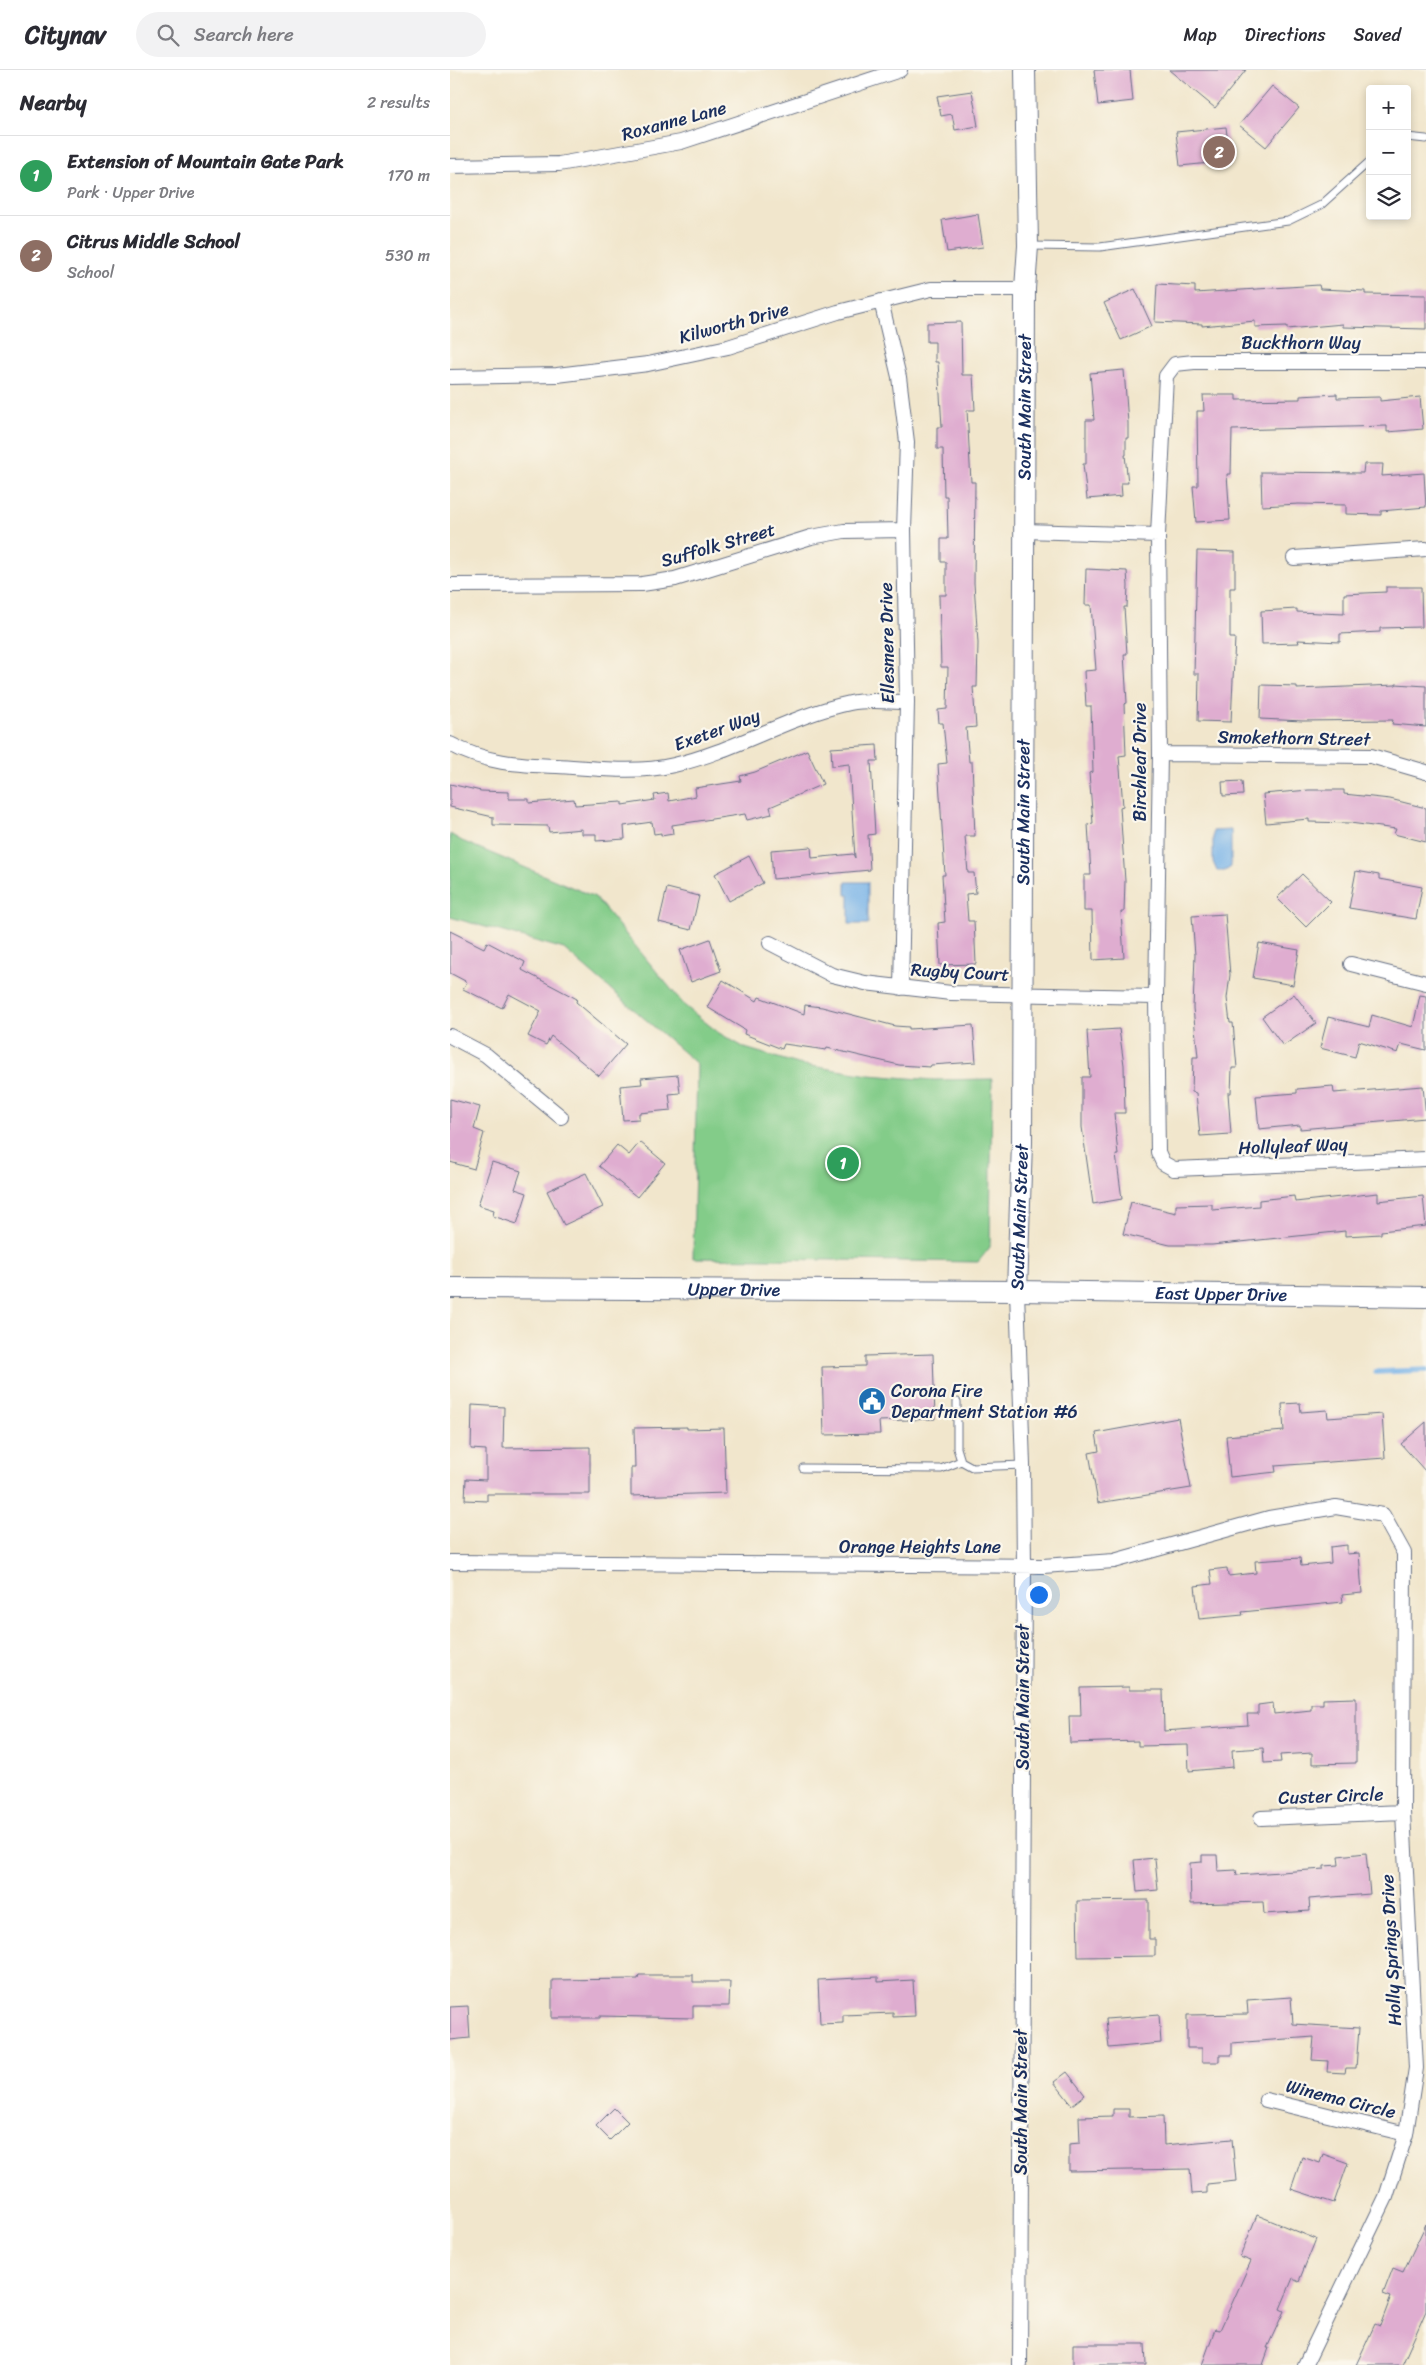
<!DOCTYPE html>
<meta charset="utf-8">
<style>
body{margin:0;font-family:Sriracha,sans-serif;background:#f2f2f3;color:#2b2b33}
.controls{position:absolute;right:15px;top:15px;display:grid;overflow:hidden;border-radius:5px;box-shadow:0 2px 8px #0003}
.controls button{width:45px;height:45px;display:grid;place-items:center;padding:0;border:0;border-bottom:1px solid #e1e1e2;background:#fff;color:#2b2b33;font:25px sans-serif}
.you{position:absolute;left:588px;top:1524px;width:18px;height:18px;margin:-12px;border:4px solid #fff;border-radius:50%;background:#1a73e8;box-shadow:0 0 0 8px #1a73e833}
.badge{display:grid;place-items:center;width:32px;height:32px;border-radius:50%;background:#1f6fb2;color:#fff;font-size:16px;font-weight:700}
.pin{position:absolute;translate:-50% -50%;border:2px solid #fff;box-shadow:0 1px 5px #0006}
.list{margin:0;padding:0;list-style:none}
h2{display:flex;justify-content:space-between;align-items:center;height:65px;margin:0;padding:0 20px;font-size:21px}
h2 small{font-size:16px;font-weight:400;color:#7c7c81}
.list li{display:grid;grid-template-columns:32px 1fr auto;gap:15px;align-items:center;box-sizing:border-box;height:80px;padding:0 20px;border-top:1px solid #e1e1e2}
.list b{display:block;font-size:19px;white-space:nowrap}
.list p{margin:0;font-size:16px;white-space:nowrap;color:#7c7c81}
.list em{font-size:16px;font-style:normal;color:#7c7c81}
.icon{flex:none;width:28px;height:28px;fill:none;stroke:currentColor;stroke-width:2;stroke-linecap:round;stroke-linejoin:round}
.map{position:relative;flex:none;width:976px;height:2295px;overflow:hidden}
header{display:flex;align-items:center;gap:30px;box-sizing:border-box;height:70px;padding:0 25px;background:#fff;border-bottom:1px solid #e1e1e2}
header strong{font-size:24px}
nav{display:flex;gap:28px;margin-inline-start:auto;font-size:18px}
.search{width:350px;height:45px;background:#f2f2f3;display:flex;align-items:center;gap:12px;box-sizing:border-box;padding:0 18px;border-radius:28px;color:#7c7c81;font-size:19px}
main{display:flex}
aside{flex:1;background:#fff}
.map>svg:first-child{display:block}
.green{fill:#83cc89;stroke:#4f7e74}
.water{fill:#75b1e7;stroke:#4870a2}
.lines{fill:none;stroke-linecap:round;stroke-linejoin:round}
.stream{stroke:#75b1e7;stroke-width:5.5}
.building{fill:#dfadd0}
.lane-casing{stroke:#666f84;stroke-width:9}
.street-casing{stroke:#666f84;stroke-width:16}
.secondary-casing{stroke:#666f84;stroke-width:22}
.lane{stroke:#fff;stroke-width:7}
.street{stroke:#fff;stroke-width:14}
.secondary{stroke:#fff;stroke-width:20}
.labels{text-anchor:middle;stroke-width:4.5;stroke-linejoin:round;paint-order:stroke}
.street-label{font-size:18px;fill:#1b2f5e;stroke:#fbf7ec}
.poi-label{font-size:18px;fill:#1b2f5e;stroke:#fbf7ec;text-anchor:start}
</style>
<header>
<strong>Citynav</strong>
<div class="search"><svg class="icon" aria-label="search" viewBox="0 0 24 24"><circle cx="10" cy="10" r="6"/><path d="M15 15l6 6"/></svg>Search here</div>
<nav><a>Map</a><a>Directions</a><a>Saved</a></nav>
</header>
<main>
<aside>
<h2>Nearby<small>2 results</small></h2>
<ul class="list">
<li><span class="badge" style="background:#2e9e5b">1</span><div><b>Extension of Mountain Gate Park</b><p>Park · Upper Drive</p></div><em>170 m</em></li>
<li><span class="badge" style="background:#8d6e63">2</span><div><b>Citrus Middle School</b><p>School</p></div><em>530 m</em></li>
</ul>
</aside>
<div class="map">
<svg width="976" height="2295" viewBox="0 0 976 2295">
<rect width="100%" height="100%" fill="#fbf7ec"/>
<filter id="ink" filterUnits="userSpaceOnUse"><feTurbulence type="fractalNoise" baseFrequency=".02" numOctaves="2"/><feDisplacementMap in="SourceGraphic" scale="10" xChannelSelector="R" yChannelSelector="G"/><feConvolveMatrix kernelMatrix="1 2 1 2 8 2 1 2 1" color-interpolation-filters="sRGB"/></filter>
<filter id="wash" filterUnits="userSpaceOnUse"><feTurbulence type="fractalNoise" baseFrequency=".0096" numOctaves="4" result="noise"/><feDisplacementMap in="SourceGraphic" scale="20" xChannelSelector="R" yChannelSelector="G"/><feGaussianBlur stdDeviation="1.12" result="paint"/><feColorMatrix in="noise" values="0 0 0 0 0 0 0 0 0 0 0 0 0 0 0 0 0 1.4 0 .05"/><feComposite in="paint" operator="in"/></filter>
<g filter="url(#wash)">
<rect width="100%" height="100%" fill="#f1e6cc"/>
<path class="green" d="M 0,764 L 12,771 L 145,827 L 235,936 L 269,963 L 295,978 L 348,994 L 419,1005 L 484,1010 L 542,1009 L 540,1177 L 528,1192 L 243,1188 L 247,994 L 114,879 L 0,847 Z"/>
<path class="water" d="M 781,760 L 781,797 L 775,801 L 767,801 L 763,792 L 763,761 Z
M 396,812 L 418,812 L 418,854 L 399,854 L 399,825 L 396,825 Z"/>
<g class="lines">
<path class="stream" d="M 926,1302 L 976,1300"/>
</g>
<g id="blocks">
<path class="building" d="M 644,0 L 680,0 L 683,31 L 648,35 Z
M 719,0 L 796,0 L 765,38 Z
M 822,16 L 849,38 L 816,77 L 789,55 Z
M 522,21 L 528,56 L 505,60 L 502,44 L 491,46 L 487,26 Z
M 776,57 L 780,91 L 730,96 L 726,62 Z
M 528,144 L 533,177 L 497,182 L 492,150 Z
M 707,214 L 745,216 L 745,223 L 869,215 L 870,219 L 915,221 L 915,224 L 976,225 L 976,259 L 893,257 L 893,254 L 837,259 L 837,256 L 805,257 L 805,251 L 752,256 L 752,254 L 705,252 Z
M 685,219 L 702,256 L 671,270 L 654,233 Z
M 511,252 L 512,305 L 523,305 L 525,340 L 517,340 L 521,412 L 525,412 L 524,513 L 528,573 L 527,617 L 523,617 L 526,657 L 516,658 L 519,692 L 522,692 L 525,766 L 515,766 L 518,803 L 524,803 L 526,823 L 516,824 L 518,851 L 524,851 L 526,894 L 490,895 L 488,853 L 495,852 L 492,805 L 495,805 L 488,694 L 497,693 L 493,653 L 489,653 L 488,640 L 497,639 L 498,597 L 491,597 L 489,525 L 496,525 L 496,492 L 491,492 L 491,469 L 498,469 L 497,426 L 494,426 L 493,379 L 487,379 L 487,357 L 492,357 L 488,292 L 485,292 L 485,272 L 477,272 L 477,253 Z
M 674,300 L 678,353 L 678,368 L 676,368 L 676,385 L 675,385 L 678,413 L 671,413 L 672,426 L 637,429 L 633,394 L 636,394 L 636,350 L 644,350 L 640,303 Z
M 887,324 L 887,328 L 930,327 L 930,331 L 970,327 L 973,359 L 937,362 L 937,356 L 782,360 L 781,404 L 777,404 L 780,450 L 746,452 L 743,416 L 748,416 L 747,341 L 754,341 L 753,325 L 786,325 L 786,330 L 850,329 L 850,326 Z
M 914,394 L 933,394 L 932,406 L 974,403 L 976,437 L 931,441 L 931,445 L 896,444 L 896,435 L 849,434 L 812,436 L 811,402 L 913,403 Z
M 747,481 L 785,482 L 785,518 L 780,518 L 780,568 L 785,568 L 781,652 L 748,651 L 749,604 L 744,604 Z
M 636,499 L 677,501 L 678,516 L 677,537 L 674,537 L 677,584 L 674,584 L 677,633 L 674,634 L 676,685 L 669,686 L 673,736 L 670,737 L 675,811 L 674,842 L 671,842 L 674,888 L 643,890 L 642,841 L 634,841 L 634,805 L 641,805 L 638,754 L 643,753 L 639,703 L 643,702 L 641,636 L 636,636 L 634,601 L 646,600 L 641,535 L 635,535 Z
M 936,517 L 971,517 L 972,557 L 930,558 L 930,562 L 890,564 L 890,572 L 848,570 L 849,573 L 812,574 L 811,541 L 847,539 L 847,542 L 894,544 L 894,524 L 936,522 Z
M 946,614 L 976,616 L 976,657 L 942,654 L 943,650 L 853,651 L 810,649 L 811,615 L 847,616 L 847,619 L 946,615 Z
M 427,675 L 428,691 L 421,691 L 425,764 L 418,765 L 420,800 L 323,809 L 321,780 L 361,777 L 362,788 L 403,784 L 405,788 L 399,694 L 382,696 L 381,678 Z
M 357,680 L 373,714 L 320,737 L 322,744 L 297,750 L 295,744 L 222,755 L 223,764 L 211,766 L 211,763 L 204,764 L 202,752 L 174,756 L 175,769 L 146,771 L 146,764 L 132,764 L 132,759 L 99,762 L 98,756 L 43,755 L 43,747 L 0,737 L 0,714 L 31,721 L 59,722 L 59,729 L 79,729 L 79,733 L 124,729 L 125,735 L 172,732 L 172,735 L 205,730 L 204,725 L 218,723 L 219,731 L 246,726 L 245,718 L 291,711 L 290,706 L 305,702 Z
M 792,711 L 793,725 L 773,726 L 772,712 Z
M 859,720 L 894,720 L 894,724 L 940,729 L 976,738 L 976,772 L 944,764 L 946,759 L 900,753 L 859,752 L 859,749 L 816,753 L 813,724 Z
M 299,786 L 313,813 L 279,831 L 265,804 Z
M 906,801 L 929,805 L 929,809 L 972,817 L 966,849 L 899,838 Z
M 852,804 L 881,832 L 856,857 L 827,828 Z
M 217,818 L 249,826 L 241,860 L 209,852 Z
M 775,844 L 780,905 L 777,928 L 780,953 L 783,953 L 787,998 L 782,998 L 781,1023 L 778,1023 L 781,1064 L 750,1066 L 746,1023 L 742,1022 L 743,987 L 748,987 L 743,938 L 745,885 L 742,846 Z
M 0,861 L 34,878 L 37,872 L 75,892 L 72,900 L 127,929 L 126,932 L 176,974 L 149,1006 L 101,966 L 96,975 L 78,966 L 91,941 L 59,924 L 52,938 L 13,919 L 17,912 L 0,903 Z
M 260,869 L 271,901 L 241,912 L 230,880 Z
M 809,873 L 849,880 L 843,915 L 803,908 Z
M 273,910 L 307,931 L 309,927 L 354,944 L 355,935 L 372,937 L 445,956 L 459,957 L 459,959 L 523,955 L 526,992 L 481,995 L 480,997 L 449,995 L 377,978 L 376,980 L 334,974 L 332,979 L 294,964 L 295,960 L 257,937 Z
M 844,924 L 866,953 L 833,976 L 812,947 Z
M 970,925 L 976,926 L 976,980 L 951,974 L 948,983 L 909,971 L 905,987 L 870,978 L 878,947 L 919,957 L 922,945 L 963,957 Z
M 669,959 L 674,995 L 675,1043 L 664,1043 L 668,1085 L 666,1085 L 672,1129 L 643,1134 L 632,1057 L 632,1007 L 640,1007 L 637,961 Z
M 228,1005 L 230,1023 L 219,1024 L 221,1040 L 189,1043 L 189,1049 L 173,1050 L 170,1016 L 192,1014 L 191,1008 Z
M 883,1016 L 884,1023 L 973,1016 L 976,1048 L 850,1059 L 850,1055 L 809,1059 L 806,1026 L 847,1023 L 847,1019 Z
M 0,1029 L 30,1037 L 24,1059 L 34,1063 L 24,1099 L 0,1092 Z
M 190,1072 L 215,1093 L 187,1127 L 149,1096 L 167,1075 L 179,1085 Z
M 42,1092 L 71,1101 L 65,1119 L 77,1123 L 67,1154 L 43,1146 L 44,1140 L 28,1135 Z
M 136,1103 L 153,1137 L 114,1155 L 97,1121 Z
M 928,1123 L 928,1131 L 973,1126 L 976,1156 L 931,1161 L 931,1164 L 895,1166 L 895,1161 L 762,1175 L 720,1175 L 673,1164 L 681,1132 L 726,1143 L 726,1135 L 762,1134 L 762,1140 L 809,1136 L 809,1130 L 844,1126 L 845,1132 Z
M 483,1284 L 485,1349 L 429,1351 L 430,1364 L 374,1365 L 372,1297 L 415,1296 L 415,1286 Z
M 850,1333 L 851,1342 L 877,1340 L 878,1348 L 932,1344 L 935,1388 L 825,1396 L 826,1402 L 780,1407 L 776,1366 L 834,1361 L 832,1334 Z
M 22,1335 L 54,1337 L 53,1378 L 140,1377 L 140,1424 L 37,1424 L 37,1431 L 15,1430 L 16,1409 L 36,1410 L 36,1380 L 21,1379 Z
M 728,1348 L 741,1418 L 648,1433 L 639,1383 L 649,1381 L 646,1363 Z
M 976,1352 L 976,1402 L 951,1374 Z
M 237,1357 L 237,1359 L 274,1358 L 276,1423 L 181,1426 L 181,1398 L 185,1398 L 184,1358 Z
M 897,1475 L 897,1484 L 909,1483 L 912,1523 L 892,1525 L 893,1532 L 792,1542 L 793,1545 L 749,1549 L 745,1516 L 762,1514 L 760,1500 L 777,1498 L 778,1506 L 806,1503 L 805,1491 L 850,1488 L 851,1496 L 881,1493 L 880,1477 Z
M 679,1617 L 679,1620 L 713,1620 L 714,1661 L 798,1655 L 797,1644 L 808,1644 L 808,1635 L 823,1633 L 824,1644 L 861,1640 L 861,1634 L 873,1634 L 873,1629 L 906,1628 L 906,1693 L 862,1694 L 862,1683 L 830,1685 L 831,1692 L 814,1693 L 813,1678 L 782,1680 L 783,1697 L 739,1701 L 738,1675 L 688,1676 L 688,1671 L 620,1673 L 619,1646 L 631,1646 L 630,1618 Z
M 916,1783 L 920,1824 L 859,1829 L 860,1841 L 814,1844 L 813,1832 L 741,1834 L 740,1793 L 752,1792 L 752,1785 L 767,1785 L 768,1801 L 786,1800 L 787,1805 L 874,1799 L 874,1796 L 889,1795 L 888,1786 Z
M 705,1788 L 708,1820 L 687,1822 L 684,1790 Z
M 699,1830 L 699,1869 L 705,1869 L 705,1886 L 628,1887 L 627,1831 Z
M 189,1905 L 243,1905 L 243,1912 L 280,1912 L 279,1936 L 243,1936 L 243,1948 L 150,1946 L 150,1948 L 102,1948 L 102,1910 L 188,1909 Z
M 428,1907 L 428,1912 L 463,1910 L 465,1946 L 443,1947 L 443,1943 L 393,1945 L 393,1953 L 370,1954 L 368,1910 Z
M 841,1927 L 843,1954 L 909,1958 L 906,1998 L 896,1998 L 895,2003 L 877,2002 L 878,1991 L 862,1990 L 864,1967 L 782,1973 L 782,1985 L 769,1985 L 769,1992 L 752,1992 L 752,1978 L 737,1978 L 737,1945 L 798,1944 L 797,1930 Z
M 18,1936 L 20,1968 L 0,1970 L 0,1937 Z
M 709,1945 L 711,1973 L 659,1978 L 656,1949 Z
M 617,2002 L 635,2025 L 622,2035 L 604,2012 Z
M 164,2038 L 178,2052 L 160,2070 L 146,2056 Z
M 663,2039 L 679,2039 L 679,2047 L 713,2046 L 714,2075 L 782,2069 L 786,2111 L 757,2114 L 757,2123 L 742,2124 L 740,2099 L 619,2101 L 619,2074 L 630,2073 L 629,2047 L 663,2046 Z
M 873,2084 L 898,2093 L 884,2133 L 841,2119 L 852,2087 L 870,2093 Z
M 807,2145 L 866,2169 L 849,2211 L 843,2208 L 830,2239 L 834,2241 L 817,2278 L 819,2278 L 813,2295 L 752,2295 L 765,2259 L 770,2260 L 801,2191 L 790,2187 Z
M 976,2154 L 976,2241 L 952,2295 L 906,2295 L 925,2254 L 930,2256 L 941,2227 L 933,2224 L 943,2198 L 953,2202 Z
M 623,2274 L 695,2274 L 696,2295 L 623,2295 Z"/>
</g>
</g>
<g filter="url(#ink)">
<use href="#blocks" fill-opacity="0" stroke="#666f84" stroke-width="1"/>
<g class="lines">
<g class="lane-casing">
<path id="lane" d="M 957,67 L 976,69
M 580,176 L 650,177 L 838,151 L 871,135 L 920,91
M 507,1332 L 507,1378 L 511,1391 L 522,1397 L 573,1395
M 353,1398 L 491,1399 L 511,1391"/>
</g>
<g class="street-casing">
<path id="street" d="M 0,96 L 109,94 L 231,72 L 450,0
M 431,231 L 449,307 L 457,372 L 454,460 L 457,632 L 451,918
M 976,292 L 744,292 L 725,294 L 716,306 L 708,465 L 710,684 L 706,927 L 708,1082 L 713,1093 L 724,1099 L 976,1089
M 0,307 L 107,305 L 198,294 L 278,277 L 388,242 L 481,219 L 575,219
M 574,461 L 708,465
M 844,488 L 976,479
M 0,515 L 192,514 L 225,509 L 361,467 L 394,461 L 454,460
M 0,674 C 35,693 68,695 107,696 C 144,698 187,704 224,695 C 285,681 339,646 400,633 C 417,629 439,632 457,632
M 710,684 L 921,686 L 976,702
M 320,873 L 382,905 L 415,913 L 501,923 L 706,927
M 901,894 L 976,913
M 0,966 L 36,985 L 111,1047
M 567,1221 L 573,1395 L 574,1496 L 570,2295
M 0,1492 L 593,1496 L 664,1491 L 819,1448 L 886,1437 L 933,1445 L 954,1483 L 953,1742 L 966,1998 L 956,2064 L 936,2127 L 855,2295
M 811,1748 L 953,1742
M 816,2030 L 956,2064"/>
</g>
<g class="secondary-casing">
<g id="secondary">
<path id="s1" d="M 0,1218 L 567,1221 L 976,1227"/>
<path id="s2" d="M 567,1221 L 572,1073 L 575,219 L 578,176 L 575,0"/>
</g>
</g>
<use href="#lane" class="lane"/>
<use href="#street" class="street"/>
<use href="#secondary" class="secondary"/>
</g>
</g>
<defs>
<g id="civic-disc" transform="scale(1.4375)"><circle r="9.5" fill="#1f6fb2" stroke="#fbf7ec"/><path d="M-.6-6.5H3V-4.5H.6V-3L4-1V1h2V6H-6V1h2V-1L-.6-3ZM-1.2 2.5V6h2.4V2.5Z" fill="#fff"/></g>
</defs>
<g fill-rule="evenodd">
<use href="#civic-disc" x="422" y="1331"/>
</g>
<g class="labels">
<g class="street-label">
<text transform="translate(224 51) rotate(-15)" y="6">Roxanne Lane</text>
<text transform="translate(284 253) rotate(-15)" y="6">Kilworth Drive</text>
<text x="851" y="279">Buckthorn Way</text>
<text dy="6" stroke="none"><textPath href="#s2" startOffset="884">South Main Street</textPath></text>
<text transform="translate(268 475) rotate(-16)" y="6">Suffolk Street</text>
<text transform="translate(437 573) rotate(-91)" y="6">Ellesmere Drive</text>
<text transform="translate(267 660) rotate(-20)" y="6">Exeter Way</text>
<text transform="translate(844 668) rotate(1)" y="6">Smokethorn Street</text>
<text transform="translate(690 692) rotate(-90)" y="6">Birchleaf Drive</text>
<text dy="6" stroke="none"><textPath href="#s2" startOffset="479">South Main Street</textPath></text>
<text transform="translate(510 902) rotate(3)" y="6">Rugby Court</text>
<text transform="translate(843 1076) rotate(-2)" y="6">Hollyleaf Way</text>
<text dy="6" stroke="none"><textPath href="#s2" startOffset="74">South Main Street</textPath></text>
<text dy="6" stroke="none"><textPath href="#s1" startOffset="284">Upper Drive</textPath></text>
<text dy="6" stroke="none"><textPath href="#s1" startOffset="771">East Upper Drive</textPath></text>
<text x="470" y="1483">Orange Heights Lane</text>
<text transform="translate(573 1627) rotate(-90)" y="6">South Main Street</text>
<text transform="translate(881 1726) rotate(-2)" y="6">Custer Circle</text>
<text transform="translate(941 1880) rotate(-93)" y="6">Holly Springs Drive</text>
<text transform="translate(891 2029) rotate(14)" y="6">Winema Circle</text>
<text transform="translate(571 2032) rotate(-90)" y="6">South Main Street</text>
</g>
<g class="poi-label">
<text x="441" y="1327">Corona Fire<tspan x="441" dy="21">Department Station #6</tspan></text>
</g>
</g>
</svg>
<div class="controls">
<button>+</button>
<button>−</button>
<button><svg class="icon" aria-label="layers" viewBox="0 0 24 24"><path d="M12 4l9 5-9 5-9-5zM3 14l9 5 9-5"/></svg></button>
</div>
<div class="you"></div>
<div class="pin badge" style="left:393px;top:1093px;background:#2e9e5b">1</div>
<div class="pin badge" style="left:769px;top:82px;background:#8d6e63">2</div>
</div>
</main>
